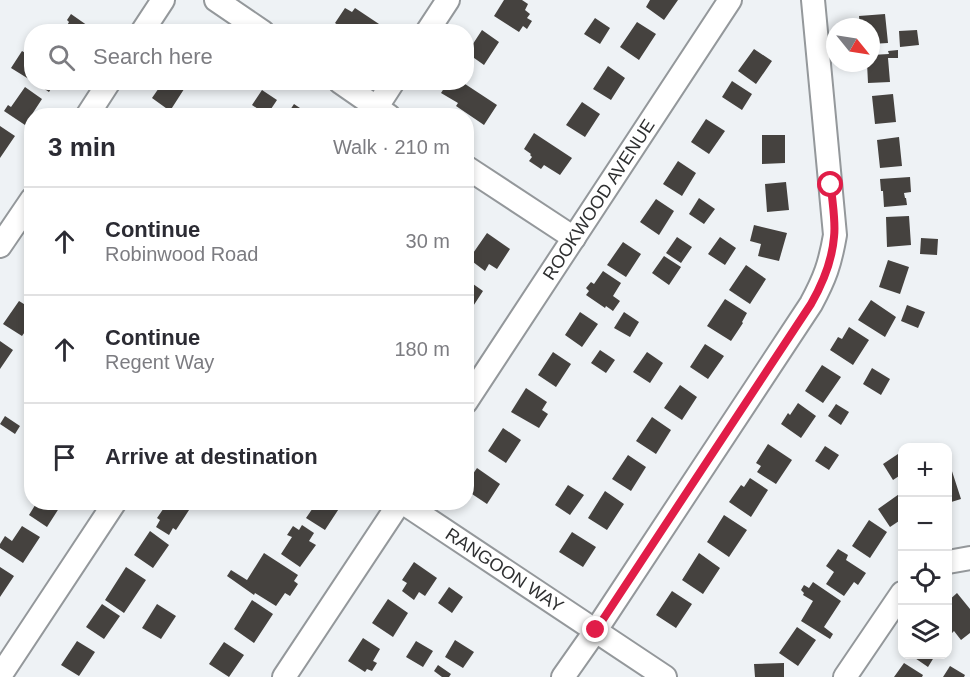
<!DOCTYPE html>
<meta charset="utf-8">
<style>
body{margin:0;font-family:Arial,sans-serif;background:#f2f2f3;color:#2b2b33}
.controls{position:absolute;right:18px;bottom:18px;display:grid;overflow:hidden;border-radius:12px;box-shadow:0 3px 9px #0003}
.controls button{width:54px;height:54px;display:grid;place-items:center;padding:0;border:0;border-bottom:2px solid #e1e1e2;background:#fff;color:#2b2b33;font:30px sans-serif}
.compass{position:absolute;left:826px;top:18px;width:54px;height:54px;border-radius:50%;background:#fff;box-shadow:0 3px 9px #0003;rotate:120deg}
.stop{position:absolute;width:18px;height:18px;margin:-14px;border:4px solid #e11d48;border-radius:50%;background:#fff}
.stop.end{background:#e11d48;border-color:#fff;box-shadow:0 2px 6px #0008}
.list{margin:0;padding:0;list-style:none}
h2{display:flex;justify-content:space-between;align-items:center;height:78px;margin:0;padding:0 24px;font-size:26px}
h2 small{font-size:20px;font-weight:400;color:#7c7c81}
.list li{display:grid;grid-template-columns:39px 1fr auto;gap:18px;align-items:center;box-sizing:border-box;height:108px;padding:0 24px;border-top:2px solid #e1e1e2}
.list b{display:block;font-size:22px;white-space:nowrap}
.list p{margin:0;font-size:20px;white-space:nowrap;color:#7c7c81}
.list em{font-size:20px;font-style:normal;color:#7c7c81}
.icon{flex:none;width:33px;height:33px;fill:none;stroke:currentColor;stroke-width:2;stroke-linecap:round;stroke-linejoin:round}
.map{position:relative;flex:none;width:970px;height:677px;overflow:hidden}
.search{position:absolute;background:#fff;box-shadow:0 3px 9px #0003;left:24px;top:24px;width:450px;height:66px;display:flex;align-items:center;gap:15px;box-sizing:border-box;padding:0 21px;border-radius:24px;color:#7c7c81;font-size:22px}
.panel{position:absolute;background:#fff;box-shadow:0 3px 9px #0003;left:24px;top:108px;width:450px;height:402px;border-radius:24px}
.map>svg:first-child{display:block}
.building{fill:#45423f}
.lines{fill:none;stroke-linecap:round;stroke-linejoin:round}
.minor-casing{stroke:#94989b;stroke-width:26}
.minor{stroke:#fff;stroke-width:22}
.route{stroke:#e11d48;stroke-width:8}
.labels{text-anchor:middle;stroke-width:6;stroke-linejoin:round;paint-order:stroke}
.street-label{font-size:18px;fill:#2f3031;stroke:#fff}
</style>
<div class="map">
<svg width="970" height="677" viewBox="0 0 970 677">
<rect width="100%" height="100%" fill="#eef2f5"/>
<path class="building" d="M 504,0 L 522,0 L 528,4 L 525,10 L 530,14 L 527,18 L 532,21 L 527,29 L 523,26 L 519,32 L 494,16 Z
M 650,0 L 678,0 L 664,20 L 646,7 Z
M 345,8 L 352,12 L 355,8 L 379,24 L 374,32 L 340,32 L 342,28 L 335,23 Z
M 71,14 L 91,28 L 89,32 L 63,32 L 69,22 L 67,20 Z
M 885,14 L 888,43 L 871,44 L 871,27 L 860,27 L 859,16 Z
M 595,18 L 610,28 L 600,44 L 584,34 Z
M 637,22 L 656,34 L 639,60 L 620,47 Z
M 482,30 L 499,42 L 484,65 L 467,53 Z
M 917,30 L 919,45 L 900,47 L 899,31 Z
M 754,49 L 772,61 L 756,84 L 738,71 Z
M 898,50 L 898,58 L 888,58 L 890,82 L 868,83 L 867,63 L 871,63 L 871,55 L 889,54 L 888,51 Z
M 22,51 L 32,57 L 28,64 L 32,66 L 32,81 L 11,68 Z
M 608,66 L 625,78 L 611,100 L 593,89 Z
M 732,81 L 752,94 L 742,110 L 722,97 Z
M 34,82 L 55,82 L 49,92 Z
M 163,82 L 181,82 L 186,86 L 170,111 L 152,98 Z
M 448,82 L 462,82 L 497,105 L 484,125 L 456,106 L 458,103 L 441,93 Z
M 25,87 L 42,99 L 25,125 L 4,111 L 8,105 L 11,107 Z
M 262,90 L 277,100 L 267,115 L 252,105 Z
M 893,94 L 896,122 L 875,124 L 872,96 Z
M 582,102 L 600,114 L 585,137 L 566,125 Z
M 294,104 L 312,116 L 286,116 Z
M 706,119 L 725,131 L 709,154 L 691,142 Z
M 0,126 L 15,136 L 0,158 Z
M 534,133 L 572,158 L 560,175 L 544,165 L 541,169 L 529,161 L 532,157 L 530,155 L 531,154 L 524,149 Z
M 762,135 L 785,135 L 785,163 L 762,164 Z
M 899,137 L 902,166 L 880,168 L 877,140 Z
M 678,161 L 696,173 L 682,196 L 663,184 Z
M 910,177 L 911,192 L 904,193 L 905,198 L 906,198 L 907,205 L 884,207 L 883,191 L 881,191 L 880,179 Z
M 786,182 L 789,210 L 767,212 L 765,184 Z
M 699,198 L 715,209 L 704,224 L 689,214 Z
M 656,199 L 674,211 L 659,235 L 640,222 Z
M 909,216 L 911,245 L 887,247 L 886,217 Z
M 754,225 L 787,233 L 779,261 L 758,256 L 761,244 L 750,241 Z
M 487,233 L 510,249 L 497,269 L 489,264 L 485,271 L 469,259 Z
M 677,237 L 692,247 L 681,263 L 666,253 Z
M 720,237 L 736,248 L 725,265 L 708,254 Z
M 921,238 L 938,239 L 937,255 L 920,254 Z
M 623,242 L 641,254 L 626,277 L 607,265 Z
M 664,256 L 681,267 L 669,285 L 652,273 Z
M 888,260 L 909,267 L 900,294 L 879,287 Z
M 746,265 L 766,279 L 750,304 L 729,290 Z
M 603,271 L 621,283 L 613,296 L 620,301 L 613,311 L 606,306 L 605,308 L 586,295 L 589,291 L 586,288 L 591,282 L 594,284 Z
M 466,279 L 483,291 L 468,314 L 466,313 Z
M 725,299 L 747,313 L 742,322 L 743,323 L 731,341 L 707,326 Z
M 871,300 L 896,317 L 885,337 L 858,320 Z
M 19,301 L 32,309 L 32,322 L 22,336 L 3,324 Z
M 907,305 L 925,312 L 918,328 L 901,321 Z
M 580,312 L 598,324 L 582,347 L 565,335 Z
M 624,312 L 639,322 L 630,337 L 614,328 Z
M 849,327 L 869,340 L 853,365 L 830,350 L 838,337 L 842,339 Z
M 0,341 L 13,350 L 0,369 Z
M 705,344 L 724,356 L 708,379 L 690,367 Z
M 600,350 L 615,360 L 606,373 L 591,363 Z
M 553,352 L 571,364 L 556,387 L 538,375 Z
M 647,352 L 663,363 L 650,383 L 633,372 Z
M 822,365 L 841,377 L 823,403 L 805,391 Z
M 872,368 L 890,379 L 881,395 L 863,384 Z
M 680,385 L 697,397 L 682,420 L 664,408 Z
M 526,388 L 547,402 L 542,410 L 548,414 L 539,428 L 511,412 Z
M 798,403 L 816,416 L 801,438 L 781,424 L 788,413 L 790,415 Z
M 836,404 L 849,412 L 841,425 L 828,416 Z
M 5,416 L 20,426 L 15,434 L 0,424 Z
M 652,417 L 671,430 L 656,454 L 636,441 Z
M 503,428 L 521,440 L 506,463 L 488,451 Z
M 768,444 L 792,460 L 776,484 L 757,472 L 761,466 L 756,463 Z
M 825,446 L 839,455 L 829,470 L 815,461 Z
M 898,454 L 902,460 L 902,474 L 893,480 L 883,464 Z
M 628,455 L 646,467 L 631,491 L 612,479 Z
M 948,464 L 950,464 L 950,465 L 961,499 L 948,503 Z
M 477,468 L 500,484 L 487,504 L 466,490 L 466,484 Z
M 750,478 L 768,490 L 751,517 L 729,502 L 741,485 L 744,487 Z
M 568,485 L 584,495 L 570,515 L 555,505 Z
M 605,491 L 624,504 L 607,530 L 588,518 Z
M 902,492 L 902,519 L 890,527 L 878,509 Z
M 37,502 L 63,502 L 47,527 L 29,515 Z
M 168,502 L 184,502 L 191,507 L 176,530 L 173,528 L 169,535 L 156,527 L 160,520 L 157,518 Z
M 317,502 L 339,502 L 342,504 L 325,530 L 306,518 Z
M 724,515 L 747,530 L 729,557 L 707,542 Z
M 869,520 L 887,532 L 870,558 L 852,546 Z
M 302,525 L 314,533 L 309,541 L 316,545 L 300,567 L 281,554 L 292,537 L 287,535 L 293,526 L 299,530 Z
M 22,526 L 40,537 L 23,563 L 0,548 L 0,544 L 5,536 L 12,541 Z
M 150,531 L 169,545 L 153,568 L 134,555 Z
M 572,532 L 596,547 L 583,567 L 559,552 Z
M 838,549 L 848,555 L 846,560 L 866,573 L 858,585 L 854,582 L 844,596 L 826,584 L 834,572 L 826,566 Z
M 264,553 L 298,575 L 294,581 L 298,584 L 290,596 L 285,593 L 276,606 L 255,593 L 254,595 L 227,576 L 231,570 L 247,580 Z
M 699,553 L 720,568 L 703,594 L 682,580 Z
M 414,562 L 437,578 L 425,596 L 419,592 L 414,600 L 402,591 L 407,583 L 402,580 Z
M 0,567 L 14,576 L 0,597 Z
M 126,567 L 146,580 L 124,613 L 105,600 Z
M 813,582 L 841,601 L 824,627 L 833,634 L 830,639 L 801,621 L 813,601 L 803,595 L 804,593 L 801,590 L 804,585 L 809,588 Z
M 449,587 L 463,597 L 452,613 L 438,603 Z
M 672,591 L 692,604 L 676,628 L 656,615 Z
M 957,593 L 970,609 L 970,633 L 961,640 L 954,631 L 951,634 L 948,629 L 948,608 L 949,607 L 948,601 Z
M 388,599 L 408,613 L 393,637 L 372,623 Z
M 252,600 L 273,614 L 254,643 L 234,629 Z
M 102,604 L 120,616 L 104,639 L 86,627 Z
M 157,604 L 176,616 L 161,639 L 142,628 Z
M 797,627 L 816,640 L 798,666 L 779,653 Z
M 363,638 L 380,649 L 373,661 L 377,663 L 372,671 L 367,669 L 365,672 L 348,661 Z
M 455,640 L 474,652 L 463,668 L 445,657 Z
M 77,641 L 95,652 L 79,676 L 61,665 Z
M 416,641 L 433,651 L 423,667 L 406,657 Z
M 224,642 L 244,655 L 229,677 L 209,664 Z
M 909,654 L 936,654 L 928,667 Z
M 784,663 L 784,677 L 755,677 L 754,664 Z
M 904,663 L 923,675 L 922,677 L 894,677 Z
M 438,665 L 451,674 L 449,677 L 442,677 L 434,671 Z
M 950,666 L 965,675 L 964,677 L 943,677 Z"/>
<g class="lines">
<g class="minor-casing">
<g id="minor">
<path d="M 216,0 L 263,32"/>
<path d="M 142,32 L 163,0"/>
<path d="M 427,32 L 448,0"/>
<path d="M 340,82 L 389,116"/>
<path d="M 87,116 L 109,82"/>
<path d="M 371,116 L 393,82"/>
<path d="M 466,167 L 574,238"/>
<path d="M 0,246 L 32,199"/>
<path id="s1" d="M 466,402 L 730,0"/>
<path id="s2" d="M 402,502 L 665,677"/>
<path d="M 948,562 L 970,558"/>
<path d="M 0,676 L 115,502"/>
<path d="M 284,677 L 400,502"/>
<path d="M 563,677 L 596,630 L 811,304 C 825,278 830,264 835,235 L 813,0"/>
<path d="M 845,677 L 902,593"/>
</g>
</g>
<use href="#minor" class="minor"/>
</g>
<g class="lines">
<path class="route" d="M 596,630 L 811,304 C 823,283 832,262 834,237 C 836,221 832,202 831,185"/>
</g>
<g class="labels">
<g class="street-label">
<text dy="6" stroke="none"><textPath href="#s1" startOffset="242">ROOKWOOD AVENUE</textPath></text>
<text dy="6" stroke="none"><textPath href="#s2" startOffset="123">RANGOON WAY</textPath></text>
</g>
</g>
</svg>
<div class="controls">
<button>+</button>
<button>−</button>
<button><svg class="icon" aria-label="locate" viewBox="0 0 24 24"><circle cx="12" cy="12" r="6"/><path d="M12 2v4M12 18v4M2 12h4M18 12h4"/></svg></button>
<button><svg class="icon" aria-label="layers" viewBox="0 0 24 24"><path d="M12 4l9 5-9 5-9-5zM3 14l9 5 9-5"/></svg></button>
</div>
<svg class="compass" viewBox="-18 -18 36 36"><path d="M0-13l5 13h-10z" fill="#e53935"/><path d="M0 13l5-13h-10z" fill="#7c7c81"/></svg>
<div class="stop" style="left:831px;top:185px"></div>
<div class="stop end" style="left:596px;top:630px"></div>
<div class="search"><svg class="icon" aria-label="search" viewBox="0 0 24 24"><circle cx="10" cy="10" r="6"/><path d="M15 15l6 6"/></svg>Search here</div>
<section class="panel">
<h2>3 min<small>Walk · 210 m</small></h2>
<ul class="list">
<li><svg class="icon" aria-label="ahead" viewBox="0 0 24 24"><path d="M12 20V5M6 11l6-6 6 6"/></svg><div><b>Continue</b><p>Robinwood Road</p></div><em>30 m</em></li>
<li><svg class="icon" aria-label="ahead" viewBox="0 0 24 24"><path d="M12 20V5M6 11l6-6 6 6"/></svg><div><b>Continue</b><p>Regent Way</p></div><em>180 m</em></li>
<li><svg class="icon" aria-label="arrive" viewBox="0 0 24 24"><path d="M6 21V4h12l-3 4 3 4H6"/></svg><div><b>Arrive at destination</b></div></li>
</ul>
</section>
</div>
